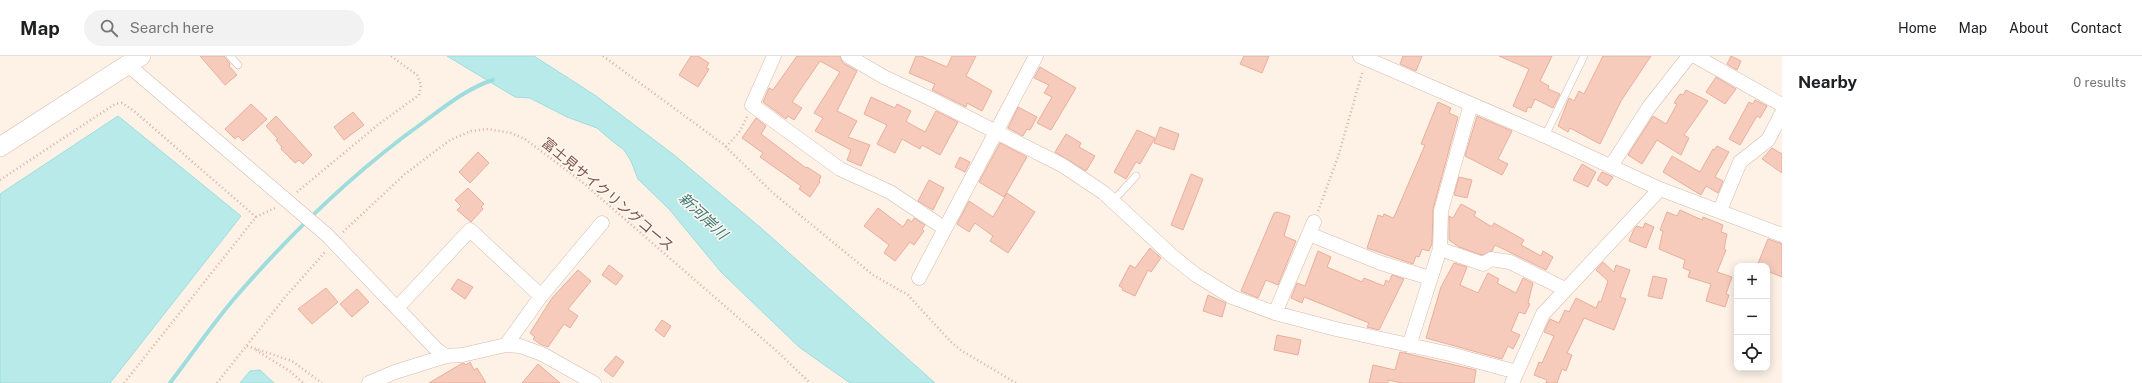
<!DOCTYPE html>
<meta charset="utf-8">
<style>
body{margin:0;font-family:"Public Sans","Noto Sans JP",sans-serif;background:#f2f2f2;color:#202124}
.controls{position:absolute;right:12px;bottom:12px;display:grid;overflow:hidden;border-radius:8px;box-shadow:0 2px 10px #0003}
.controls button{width:36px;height:36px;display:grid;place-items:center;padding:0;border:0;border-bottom:1px solid #e0e0e0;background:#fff;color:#202124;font:20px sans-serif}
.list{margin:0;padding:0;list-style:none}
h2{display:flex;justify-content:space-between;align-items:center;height:52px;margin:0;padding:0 16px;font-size:17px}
h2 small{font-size:13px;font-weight:400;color:#757577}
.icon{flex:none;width:22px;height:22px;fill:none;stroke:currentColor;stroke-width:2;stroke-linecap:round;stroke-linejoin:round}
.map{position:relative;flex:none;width:1782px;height:327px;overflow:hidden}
header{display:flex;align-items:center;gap:24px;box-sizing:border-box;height:56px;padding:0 20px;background:#fff;border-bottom:1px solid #e0e0e0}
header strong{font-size:19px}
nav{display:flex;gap:22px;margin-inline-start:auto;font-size:14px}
.search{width:280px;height:36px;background:#f2f2f2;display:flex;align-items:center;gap:10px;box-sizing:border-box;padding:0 14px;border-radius:22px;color:#757577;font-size:15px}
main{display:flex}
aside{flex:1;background:#fff}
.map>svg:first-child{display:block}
.water{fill:#b9eaea;stroke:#9edcdd}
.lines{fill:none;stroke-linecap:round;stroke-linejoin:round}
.stream{stroke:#9edcdd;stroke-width:4}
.building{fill:#f6cbbc;stroke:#eaae9b}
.lane-casing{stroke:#d4baae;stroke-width:8}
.street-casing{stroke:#d4baae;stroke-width:15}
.secondary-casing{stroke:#dabbad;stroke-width:20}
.path{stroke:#dcae9e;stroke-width:2.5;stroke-dasharray:1 3;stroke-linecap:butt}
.lane{stroke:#fff;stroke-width:7}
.street{stroke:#fff;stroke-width:14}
.secondary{stroke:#fff;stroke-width:19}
.labels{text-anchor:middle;stroke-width:3;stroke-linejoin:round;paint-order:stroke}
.street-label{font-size:14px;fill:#7b5348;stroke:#fff7ef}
.water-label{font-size:15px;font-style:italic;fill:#387879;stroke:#fff7ef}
</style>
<header>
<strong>Map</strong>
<div class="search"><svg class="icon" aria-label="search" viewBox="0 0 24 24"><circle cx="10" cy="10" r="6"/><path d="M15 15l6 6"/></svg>Search here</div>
<nav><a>Home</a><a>Map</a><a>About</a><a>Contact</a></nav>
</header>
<main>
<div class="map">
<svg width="1782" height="327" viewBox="0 0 1782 327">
<rect width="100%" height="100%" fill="#fef2e7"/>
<path class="water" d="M 447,0 L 534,0 L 596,40 L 674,99 L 761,172 L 935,327 L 850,327 L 799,291 L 721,216 L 669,153 L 638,123 L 631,105 L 624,94 L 611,84 L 597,72 L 567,61 L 530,42 L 515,41 Z
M 118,60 L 241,160 L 110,327 L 0,327 L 0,138 Z
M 260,314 L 274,327 L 240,327 L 250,315 Z"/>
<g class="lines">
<path class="stream" d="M 170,327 C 193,297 215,264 240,236 C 296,172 353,117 421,68 C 443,52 467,32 493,24"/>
</g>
<path class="building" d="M 200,0 L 224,0 L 230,8 L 229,10 L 237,19 L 225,29 Z
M 691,0 L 698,0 L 709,7 L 706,12 L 709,13 L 698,31 L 679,19 Z
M 797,0 L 840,0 L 843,7 L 857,15 L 837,55 L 857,65 L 848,81 L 870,89 L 861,110 L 847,104 L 851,94 L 815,75 L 823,62 L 814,57 L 840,16 L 820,5 L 792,46 L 802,52 L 794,64 L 788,60 L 786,63 L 763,46 L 769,32 L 773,34 Z
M 916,0 L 921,0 L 947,11 L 952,0 L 976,0 L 966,20 L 992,35 L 982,55 L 967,47 L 966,51 L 932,34 L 935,28 L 909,17 Z
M 1244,0 L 1269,0 L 1262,17 L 1240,8 Z
M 1403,0 L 1422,0 L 1416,15 L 1400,8 Z
M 1499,0 L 1552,0 L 1540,25 L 1549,30 L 1548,33 L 1560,38 L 1553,52 L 1535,43 L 1531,52 L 1528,51 L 1526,56 L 1513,50 L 1529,13 Z
M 1603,0 L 1651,0 L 1621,45 L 1600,88 L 1570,72 L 1568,76 L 1558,70 L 1569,42 L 1574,45 L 1579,35 L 1584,38 Z
M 1731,0 L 1741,5 L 1737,14 L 1727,8 Z
M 1040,11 L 1076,32 L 1051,74 L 1037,67 L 1052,41 L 1044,37 L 1049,29 L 1034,22 Z
M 1716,21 L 1736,33 L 1725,48 L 1706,36 Z
M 1686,34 L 1708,45 L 1684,79 L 1689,82 L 1681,99 L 1657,84 L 1642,108 L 1628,99 L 1653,60 L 1666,68 L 1677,48 L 1674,47 L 1680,38 L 1683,39 Z
M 871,41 L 895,52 L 897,48 L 911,55 L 906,65 L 907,66 L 925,76 L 936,55 L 958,66 L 940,99 L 922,89 L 920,93 L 902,83 L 895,97 L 877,88 L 887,69 L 864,58 Z
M 1755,44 L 1767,50 L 1760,62 L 1757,60 L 1740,89 L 1729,83 L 1749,46 L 1753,48 Z
M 1438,46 L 1451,52 L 1449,57 L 1458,61 L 1433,153 L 1432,188 L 1429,195 L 1422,193 L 1419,201 L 1416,200 L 1413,208 L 1367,192 L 1378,159 L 1383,161 L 1384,158 L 1393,162 L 1395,159 L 1425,89 L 1421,88 Z
M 251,48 L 267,63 L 243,85 L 238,80 L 235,83 L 225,73 Z
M 1018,51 L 1037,61 L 1030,74 L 1027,73 L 1023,80 L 1008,72 Z
M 353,56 L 364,69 L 344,84 L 334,71 Z
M 276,60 L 312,99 L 303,108 L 299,104 L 295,107 L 281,93 L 282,91 L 276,84 L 278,83 L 266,70 Z
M 1477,60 L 1512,75 L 1498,103 L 1508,108 L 1502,119 L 1465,100 Z
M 756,62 L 766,70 L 761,78 L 806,112 L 807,111 L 821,120 L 819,125 L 820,126 L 810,141 L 799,133 L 801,130 L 760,101 L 763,97 L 742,82 Z
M 1160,71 L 1179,78 L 1174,94 L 1154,87 Z
M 1137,74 L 1155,82 L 1140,108 L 1136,106 L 1126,123 L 1114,116 Z
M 1066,78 L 1081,87 L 1079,91 L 1095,100 L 1086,115 L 1055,96 Z
M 1000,87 L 1027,101 L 1004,141 L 979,126 Z
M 1717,90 L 1729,96 L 1715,121 L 1723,125 L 1718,137 L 1706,130 L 1701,139 L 1663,116 L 1672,100 L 1700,116 L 1713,93 L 1714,94 Z
M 1772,92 L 1782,98 L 1782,117 L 1762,103 Z
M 478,96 L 489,107 L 470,127 L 459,116 Z
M 960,101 L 970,106 L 965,116 L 955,111 Z
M 1582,108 L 1596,116 L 1588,131 L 1573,124 Z
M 1602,116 L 1613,121 L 1607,130 L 1597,124 Z
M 1191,118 L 1203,123 L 1183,174 L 1171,169 Z
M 1459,121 L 1472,124 L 1467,142 L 1454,139 Z
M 929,124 L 944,132 L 933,154 L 918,145 Z
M 468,132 L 484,148 L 481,151 L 483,153 L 471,166 L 457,154 L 461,150 L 455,144 Z
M 1007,137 L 1035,156 L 1008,197 L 990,185 L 993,180 L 975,167 L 969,176 L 957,168 L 969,145 L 993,161 Z
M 1461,148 L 1476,156 L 1474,160 L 1492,171 L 1494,167 L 1524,184 L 1521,189 L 1523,190 L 1541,200 L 1543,195 L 1553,201 L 1546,214 L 1495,189 L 1492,195 L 1482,199 L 1459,191 L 1449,184 L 1449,160 L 1453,162 Z
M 878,152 L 903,171 L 908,163 L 912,166 L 914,162 L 925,169 L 922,173 L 924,175 L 914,189 L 910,186 L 895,205 L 884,197 L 889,189 L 864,170 Z
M 1680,154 L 1702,164 L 1703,161 L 1723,169 L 1721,176 L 1727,178 L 1724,193 L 1726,194 L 1717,216 L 1732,221 L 1726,238 L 1729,239 L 1725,251 L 1706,245 L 1711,228 L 1688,221 L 1690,215 L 1683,212 L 1685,204 L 1659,193 L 1663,175 L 1660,174 L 1667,156 L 1677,160 Z
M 1277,156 L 1290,160 L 1284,180 L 1296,185 L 1278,229 L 1266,224 L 1258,242 L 1241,235 L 1274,157 Z
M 1645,167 L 1654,171 L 1646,192 L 1629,185 L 1634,173 L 1637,170 L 1643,172 Z
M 1768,183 L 1782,188 L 1782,221 L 1767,215 L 1767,210 L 1757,210 Z
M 1150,192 L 1161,202 L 1151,216 L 1148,214 L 1135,240 L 1122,234 L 1123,232 L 1119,230 L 1130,209 L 1135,212 Z
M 1318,195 L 1331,201 L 1327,211 L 1362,226 L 1364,222 L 1384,230 L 1386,224 L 1389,226 L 1392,219 L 1404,223 L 1379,274 L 1367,271 L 1369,267 L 1304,241 L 1302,247 L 1291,242 L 1297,227 L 1305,230 Z
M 1603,206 L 1614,216 L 1616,209 L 1630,214 L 1620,241 L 1626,243 L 1614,274 L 1584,262 L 1567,297 L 1572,299 L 1566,315 L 1562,313 L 1557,327 L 1546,327 L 1547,324 L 1534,319 L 1539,306 L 1542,307 L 1554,280 L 1544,276 L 1550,263 L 1559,267 L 1565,254 L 1569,256 L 1576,242 L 1596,252 L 1599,245 L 1601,246 L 1608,225 L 1596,214 Z
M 1454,207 L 1467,211 L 1460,229 L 1478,237 L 1488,217 L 1499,223 L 1497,227 L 1516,237 L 1523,222 L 1533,227 L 1528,247 L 1530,248 L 1525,258 L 1519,256 L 1511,275 L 1520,279 L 1513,293 L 1508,290 L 1502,303 L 1426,282 L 1441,231 Z
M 609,209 L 623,220 L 616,229 L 602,219 Z
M 578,214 L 591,225 L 568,253 L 578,260 L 570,272 L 564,268 L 548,291 L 540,288 L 533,283 L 535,281 L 530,277 L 552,242 Z
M 1653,220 L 1667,223 L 1662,243 L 1648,240 Z
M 458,223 L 473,231 L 465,243 L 451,233 Z
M 326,232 L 338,246 L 312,268 L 298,253 Z
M 357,233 L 369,246 L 352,261 L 340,248 Z
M 1208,239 L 1226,247 L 1222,261 L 1203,255 Z
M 662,264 L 671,270 L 664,281 L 655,274 Z
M 1277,279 L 1301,284 L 1298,299 L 1274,294 Z
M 1400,296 L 1476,314 L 1474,327 L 1402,327 L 1388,324 L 1388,327 L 1369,327 L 1373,309 L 1395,314 Z
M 616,300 L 624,306 L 613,321 L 604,314 Z
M 470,306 L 474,314 L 477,312 L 486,327 L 429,327 L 461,308 L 464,307 L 466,309 Z
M 538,308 L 560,327 L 522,327 Z"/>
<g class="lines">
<g class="lane-casing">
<path id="lane" d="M 230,0 L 238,9
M 1545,80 L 1584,0
M 1113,145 L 1136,120"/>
</g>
<g class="street-casing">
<path id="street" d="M 774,0 L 752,49 L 840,113 L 890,136 L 944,172
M 848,0 L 884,21 L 929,42 L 1062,109 L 1104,137 L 1171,199 L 1196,219 L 1232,241 L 1275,257 L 1336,273 L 1450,298 L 1517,316
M 1360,0 L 1545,80 L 1660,133 L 1782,179
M 1695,0 L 1782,49
M 128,9 L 327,179 L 437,294 L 446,300
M 1611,110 L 1649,51 L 1689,0
M 1720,154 L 1740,106 L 1768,84 L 1782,57
M 1309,178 L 1381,207 L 1430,222
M 1440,193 L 1483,208 L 1491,203 L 1510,206 L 1565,233
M 919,222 L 1036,0
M 397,252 L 470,174 L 541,240
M 1275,257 L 1314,166
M 506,289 L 541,240 L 602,167
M 1409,290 L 1440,193 L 1441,155 L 1471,48
M 369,327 L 395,316 L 446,300 L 462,299 L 506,289 L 520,290 L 542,298 L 594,327
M 1512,327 L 1543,258 L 1660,133"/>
</g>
<g class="secondary-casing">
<path id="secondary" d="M 0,91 L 141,0"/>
</g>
<path class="path" d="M 603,0 L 723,88 L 773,137 L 873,219 L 908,239 L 951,286 L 962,295 L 1016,327
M 726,91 L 740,75 L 747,61
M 0,124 L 115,48 L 122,47 L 134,55 L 256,161
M 297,136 L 379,68 L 419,39 L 421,29 L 417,19 L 391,0
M 1318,155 L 1338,101 L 1363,14
M 343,176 L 405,118 L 450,84 L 471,75 L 488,73 L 511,77 L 525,83 L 581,125 L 780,298 L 810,327
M 247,290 L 292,305 L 322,327
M 256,294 L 291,316 L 303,327
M 124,327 L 256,161 L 275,152
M 217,327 L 286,240 L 326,195"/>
<use href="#lane" class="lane"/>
<use href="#street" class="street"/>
<use href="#secondary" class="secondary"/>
</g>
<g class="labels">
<g class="street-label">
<text transform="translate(608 138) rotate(40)" y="5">富士見サイクリングコース</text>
</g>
<g class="water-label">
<text transform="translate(703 160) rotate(43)" y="5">新河岸川</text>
</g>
</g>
</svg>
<div class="controls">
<button>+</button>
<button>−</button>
<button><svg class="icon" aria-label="locate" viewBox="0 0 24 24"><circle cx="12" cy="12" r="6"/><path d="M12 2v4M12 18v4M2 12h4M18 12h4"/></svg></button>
</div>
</div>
<aside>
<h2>Nearby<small>0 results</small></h2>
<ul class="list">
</ul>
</aside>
</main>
